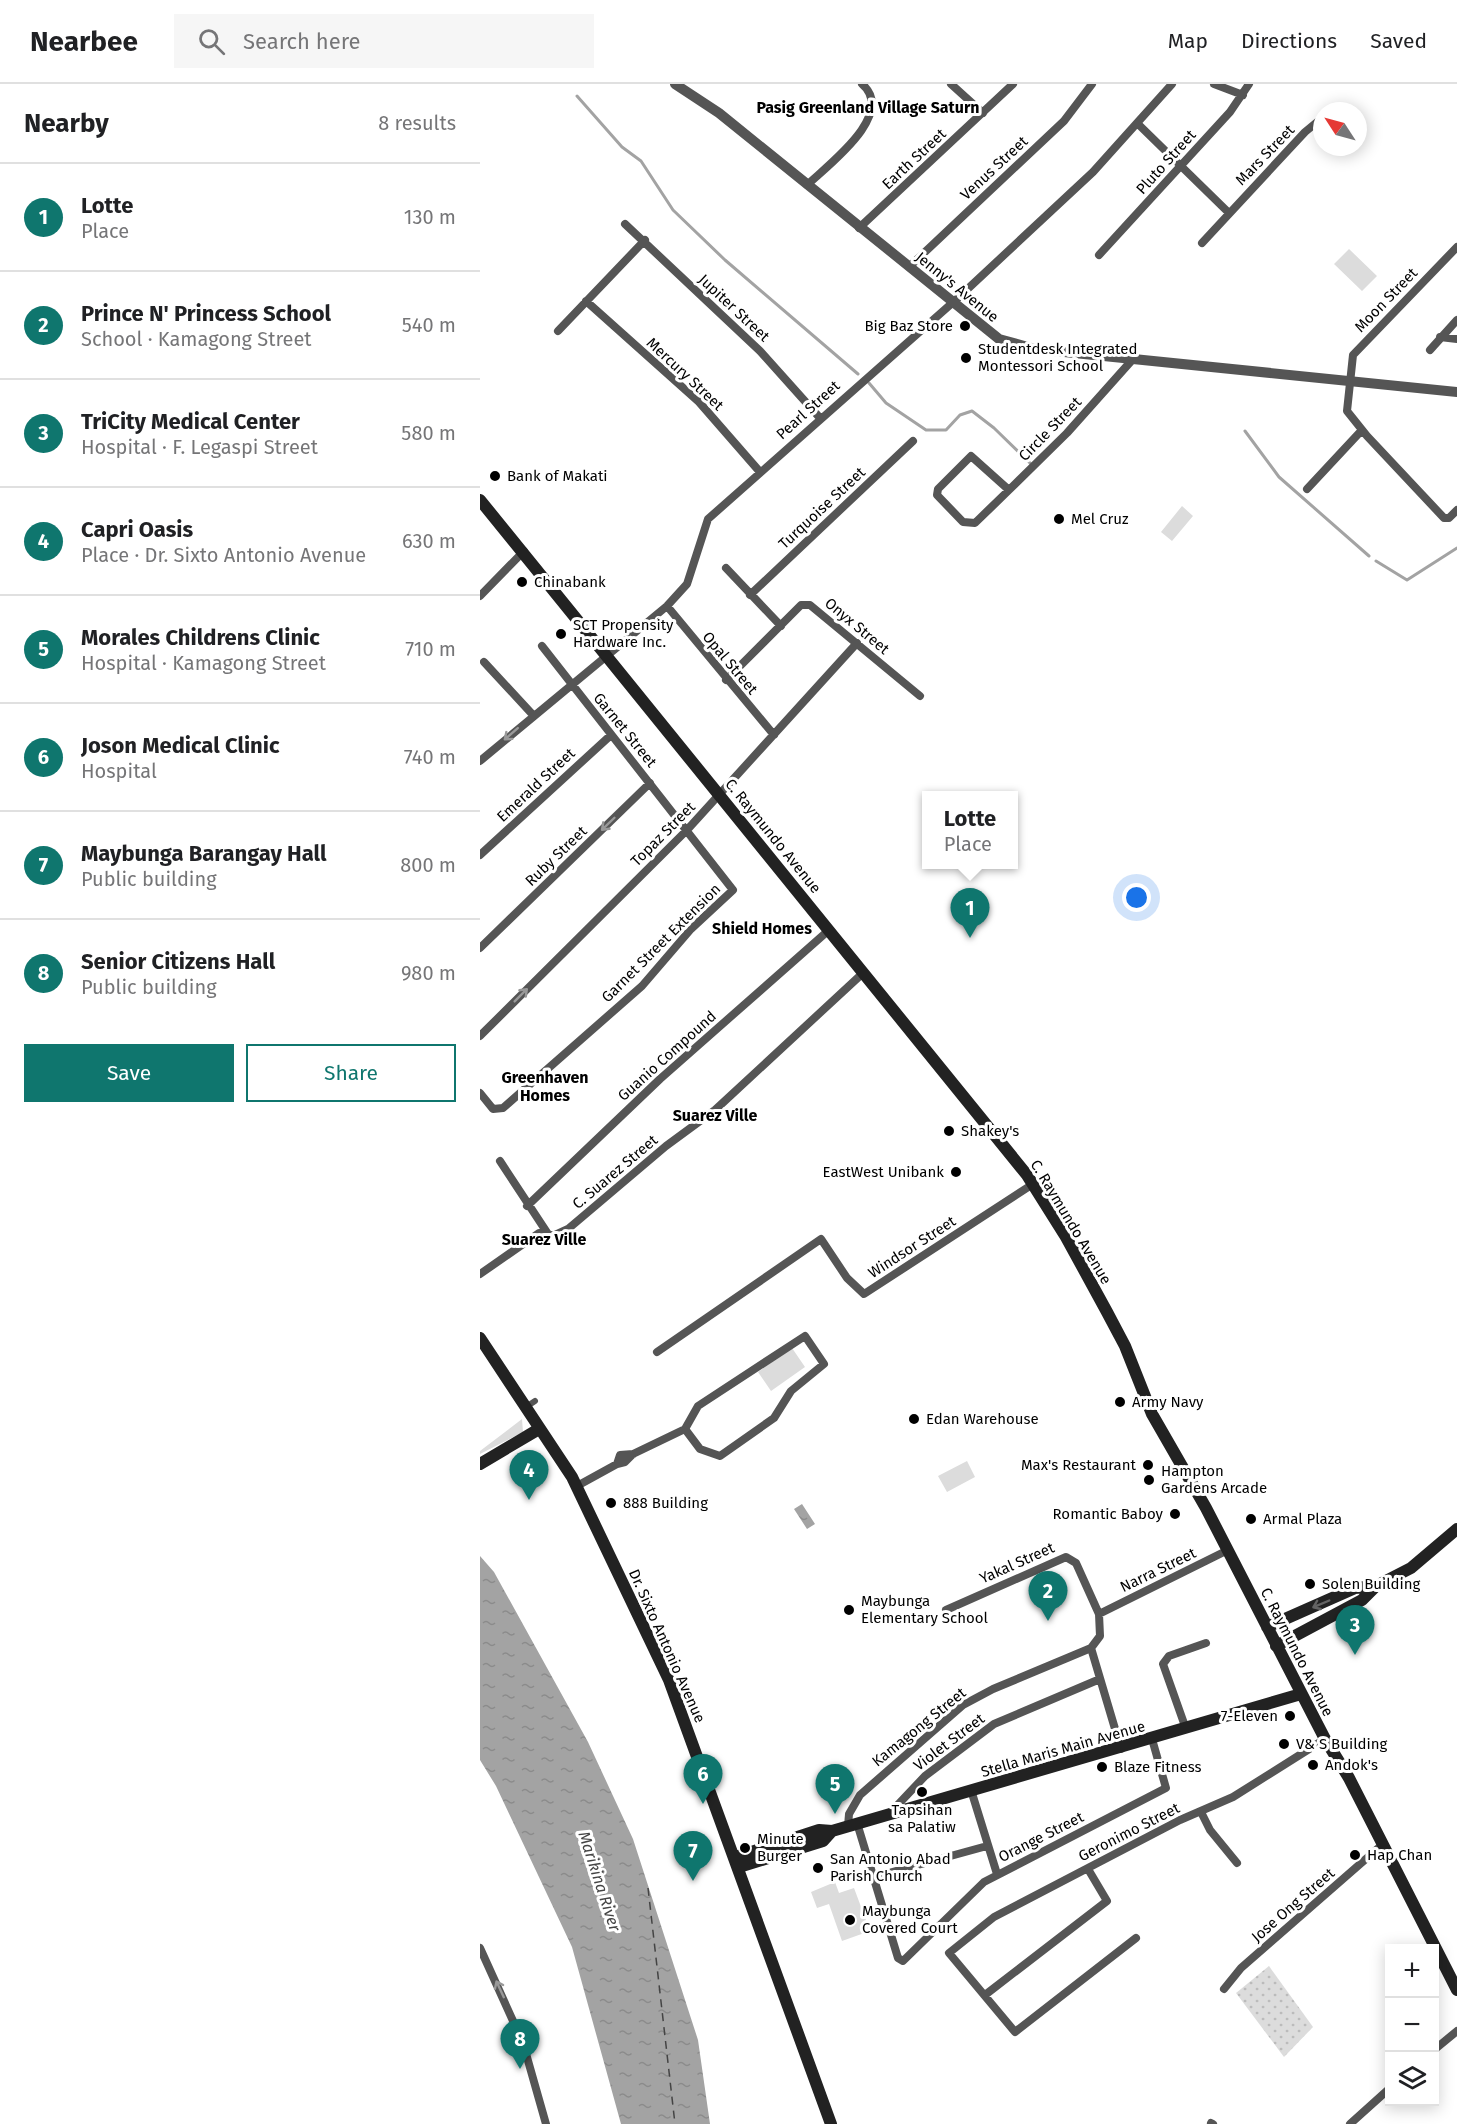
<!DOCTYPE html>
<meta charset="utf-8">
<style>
body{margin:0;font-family:"Fira Sans",sans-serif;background:#f6f6f6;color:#202124}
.controls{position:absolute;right:18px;bottom:18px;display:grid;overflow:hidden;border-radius:0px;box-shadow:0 3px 15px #0003}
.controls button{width:54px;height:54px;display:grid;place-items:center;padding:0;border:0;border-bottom:2px solid #e0e0e0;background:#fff;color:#202124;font:30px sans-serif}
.compass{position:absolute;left:833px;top:18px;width:54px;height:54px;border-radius:50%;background:#fff;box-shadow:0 3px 15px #0003;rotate:306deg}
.you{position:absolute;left:657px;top:814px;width:21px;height:21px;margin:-15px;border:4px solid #fff;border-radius:50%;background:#1a73e8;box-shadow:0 0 0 9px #1a73e833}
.badge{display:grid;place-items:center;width:39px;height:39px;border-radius:50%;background:#0f766e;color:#fff;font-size:20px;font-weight:700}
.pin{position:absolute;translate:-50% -50px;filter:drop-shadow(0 2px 3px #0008)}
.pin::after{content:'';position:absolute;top:32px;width:21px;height:18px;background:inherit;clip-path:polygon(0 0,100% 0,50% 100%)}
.popup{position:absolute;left:442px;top:707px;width:96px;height:78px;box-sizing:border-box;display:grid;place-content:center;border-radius:0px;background:#fff;filter:drop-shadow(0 2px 4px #0005);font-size:20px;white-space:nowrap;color:#757577}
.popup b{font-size:22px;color:#202124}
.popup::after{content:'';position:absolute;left:50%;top:100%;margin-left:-12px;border:12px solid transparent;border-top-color:#fff}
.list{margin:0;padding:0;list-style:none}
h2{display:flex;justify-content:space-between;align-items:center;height:78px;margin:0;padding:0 24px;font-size:26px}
h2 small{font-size:20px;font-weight:400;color:#757577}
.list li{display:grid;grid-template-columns:39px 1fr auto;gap:18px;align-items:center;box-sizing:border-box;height:108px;padding:0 24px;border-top:2px solid #e0e0e0}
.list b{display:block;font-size:22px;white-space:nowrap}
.list p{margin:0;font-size:20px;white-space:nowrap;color:#757577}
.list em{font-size:20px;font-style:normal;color:#757577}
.actions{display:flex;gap:12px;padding:18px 24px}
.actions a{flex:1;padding:14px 0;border:2px solid #0f766e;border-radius:0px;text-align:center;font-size:21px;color:#0f766e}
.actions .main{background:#0f766e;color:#fff}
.icon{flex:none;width:33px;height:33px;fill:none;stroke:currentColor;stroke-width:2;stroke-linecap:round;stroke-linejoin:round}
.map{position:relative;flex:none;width:977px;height:2040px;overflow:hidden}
header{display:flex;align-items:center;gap:36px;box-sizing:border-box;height:84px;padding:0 30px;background:#fff;border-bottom:2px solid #e0e0e0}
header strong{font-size:28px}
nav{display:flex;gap:33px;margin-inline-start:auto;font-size:21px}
.search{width:420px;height:54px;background:#f6f6f6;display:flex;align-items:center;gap:15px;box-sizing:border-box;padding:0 21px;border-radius:0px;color:#757577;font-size:22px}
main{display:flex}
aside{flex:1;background:#fff}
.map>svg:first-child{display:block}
.grass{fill:url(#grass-dots)}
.green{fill:#dcdcdc}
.water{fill:url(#water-ripples)}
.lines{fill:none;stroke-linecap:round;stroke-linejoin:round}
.stream{stroke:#a3a3a3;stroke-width:3}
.ferry{stroke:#444;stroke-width:1.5;stroke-dasharray:8 6;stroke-linecap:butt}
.pedestrian{stroke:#555;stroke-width:6}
.minor{stroke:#555;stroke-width:8}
.tertiary{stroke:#555;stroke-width:10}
.secondary{stroke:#222;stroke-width:12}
.oneway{stroke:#999}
.oneway2{stroke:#646464}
.poi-dot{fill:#000;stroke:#fff;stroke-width:2}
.labels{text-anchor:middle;stroke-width:6;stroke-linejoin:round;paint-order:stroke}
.street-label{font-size:15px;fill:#000;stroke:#fff}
.poi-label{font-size:15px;fill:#000;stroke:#fff;text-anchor:start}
.neighbourhood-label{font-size:16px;font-weight:bold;fill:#000;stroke:#fff}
.water-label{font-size:16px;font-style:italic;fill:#444;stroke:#fff}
</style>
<header>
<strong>Nearbee</strong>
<div class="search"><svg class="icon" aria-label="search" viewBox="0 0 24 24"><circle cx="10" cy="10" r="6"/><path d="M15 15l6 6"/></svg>Search here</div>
<nav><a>Map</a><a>Directions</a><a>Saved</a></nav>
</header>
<main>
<aside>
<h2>Nearby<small>8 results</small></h2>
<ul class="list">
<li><span class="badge">1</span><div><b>Lotte</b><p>Place</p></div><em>130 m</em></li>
<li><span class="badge">2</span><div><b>Prince N' Princess School</b><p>School · Kamagong Street</p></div><em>540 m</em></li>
<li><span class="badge">3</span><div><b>TriCity Medical Center</b><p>Hospital · F. Legaspi Street</p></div><em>580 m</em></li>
<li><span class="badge">4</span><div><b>Capri Oasis</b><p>Place · Dr. Sixto Antonio Avenue</p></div><em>630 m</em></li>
<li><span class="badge">5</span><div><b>Morales Childrens Clinic</b><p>Hospital · Kamagong Street</p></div><em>710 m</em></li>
<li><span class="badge">6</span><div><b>Joson Medical Clinic</b><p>Hospital</p></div><em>740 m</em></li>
<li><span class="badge">7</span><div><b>Maybunga Barangay Hall</b><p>Public building</p></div><em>800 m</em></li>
<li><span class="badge">8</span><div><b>Senior Citizens Hall</b><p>Public building</p></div><em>980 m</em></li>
</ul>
<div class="actions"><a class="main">Save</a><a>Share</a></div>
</aside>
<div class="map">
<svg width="977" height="2040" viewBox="0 0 977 2040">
<defs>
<pattern id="grass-dots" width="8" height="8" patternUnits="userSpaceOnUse" patternTransform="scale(1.5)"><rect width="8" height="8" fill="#dcdcdc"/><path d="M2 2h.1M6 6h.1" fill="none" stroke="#bbb" stroke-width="1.8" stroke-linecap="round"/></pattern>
<pattern id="water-ripples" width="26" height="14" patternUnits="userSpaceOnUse" patternTransform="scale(1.5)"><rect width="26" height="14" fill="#a3a3a3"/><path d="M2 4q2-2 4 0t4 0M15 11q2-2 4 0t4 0" fill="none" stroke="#8b8b8b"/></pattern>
</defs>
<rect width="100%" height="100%" fill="#fff"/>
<path class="grass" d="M 789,1882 L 833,1943 L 804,1973 L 756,1909 Z"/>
<path class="green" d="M 869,165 L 897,192 L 882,207 L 854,180 Z
M 702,422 L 713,432 L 692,457 L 681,448 Z
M 312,1264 L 325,1283 L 291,1307 L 278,1288 Z
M 42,1335 L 43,1348 L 0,1370 L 0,1367 Z
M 487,1377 L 495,1393 L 467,1408 L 458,1392 Z
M 355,1798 L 359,1809 L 374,1804 L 390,1847 L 362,1857 L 349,1820 L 337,1824 L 331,1808 Z"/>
<path class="water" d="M 322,1420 L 335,1440 L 327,1445 L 314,1425 Z
M 0,1472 L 14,1488 L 108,1658 L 153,1755 L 218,1956 L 230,2040 L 141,2040 L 92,1863 L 16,1702 L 0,1676 Z"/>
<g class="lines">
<path class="stream" d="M 97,12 L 142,63 L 161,77 L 193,126 L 245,176 L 378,290
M 389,299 L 406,319 L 446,346 L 466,346 L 480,331 L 492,327 L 514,344 L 551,380
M 765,347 L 799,393 L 889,472
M 896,477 L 927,496 L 977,464"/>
<path class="ferry" d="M 168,1804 L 195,2040"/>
<path class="pedestrian" d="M 46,1323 L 55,1317"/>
<path class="minor" d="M 471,0 L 503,29
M 734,0 L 763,11
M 657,39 L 749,129
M 327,101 C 348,81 417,30 382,0
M 145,140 L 280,267 L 340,334
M 379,144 L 533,0
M 722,159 L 825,48 L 842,34
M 977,163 L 873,271 L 867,327 L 887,352 L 964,434 L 969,434 L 977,426
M 619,171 L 750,28 L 769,0
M 429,183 L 584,37 L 612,0
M 106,217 L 219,318 L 280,388
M 78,247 L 165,156
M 960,253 L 977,255
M 950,266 L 977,236
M 827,405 L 882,346
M 529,406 L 495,439 L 483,438 L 457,411 L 458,405 L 491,372 L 529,406 L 587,349 L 653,275
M 246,484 L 301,542
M 270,511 L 433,357
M 0,512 L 44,467
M 187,522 L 294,651
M 4,578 L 53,631
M 246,596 L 321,521 L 330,521 L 440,612
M 0,677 L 187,522 L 207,500 L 228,435 L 479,213 L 613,88 L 692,0
M 0,771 L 131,651
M 0,864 L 170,699
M 0,952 L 207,746 L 377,559
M 0,1009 L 13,1025 L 23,1024 L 162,902 L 211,845 L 253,806 L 62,562
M 20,1077 L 68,1150
M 47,1122 L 180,995 L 349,846
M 0,1190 L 59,1149 L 75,1151 L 88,1145 L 186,1062 L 235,1026 L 383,889
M 177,1268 L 341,1155 L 367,1194 L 384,1210 L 553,1100
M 137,1380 L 140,1371 L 153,1370
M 97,1402 L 137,1380 L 145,1378 L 153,1370 L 205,1345 L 218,1322 L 325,1252 L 344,1280 L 311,1307 L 294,1334 L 240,1372 L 220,1365 L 205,1345
M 619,1530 L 748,1466
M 611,1564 L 641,1665
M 706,1645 L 683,1580 L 689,1572 L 726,1559
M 491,1706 L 517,1790
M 411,1728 L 445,1692 L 514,1640 L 620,1595
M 721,1728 L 730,1746 L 757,1779
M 377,1739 L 418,1874 L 423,1877 L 504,1798 L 686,1704 L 672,1655
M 368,1742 L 369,1730 L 380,1711 L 483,1621 L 513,1605 L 611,1564 L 620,1552 L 619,1530 L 596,1479 L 586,1473 L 466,1526
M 394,1793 L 507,1762
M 656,1854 L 535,1948 L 469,1869 L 514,1833 L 700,1736 L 753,1713 L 845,1655
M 0,1864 L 43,1959 L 66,2040
M 744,1905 L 761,1884 L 903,1760
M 505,1911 L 627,1817 L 608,1785
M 954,1966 L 977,1947
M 731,2039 L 733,2040
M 870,2040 L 910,2004"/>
<path class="tertiary" d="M 195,0 L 239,29 L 519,255 L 555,265 L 977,308"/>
<path class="secondary" d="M 0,416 L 547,1091 L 586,1153 L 627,1228 L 645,1262 L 672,1330 L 726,1424 L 845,1655 L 869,1694 L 977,1906
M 0,1254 L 92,1393 L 189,1596 L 351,2040
M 0,1380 L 59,1345
M 787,1543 L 875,1504 L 896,1502
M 796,1562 L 882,1516 L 896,1502 L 931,1484 L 977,1445
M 256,1773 L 339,1746 L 352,1747 L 821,1610
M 259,1783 L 343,1757 L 352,1747"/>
</g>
<defs><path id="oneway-shaft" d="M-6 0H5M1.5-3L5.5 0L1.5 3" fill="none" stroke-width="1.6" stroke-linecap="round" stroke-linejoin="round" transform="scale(1.5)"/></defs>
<g class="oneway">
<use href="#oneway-shaft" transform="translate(31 650) rotate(139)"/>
<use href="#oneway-shaft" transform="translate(128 740) rotate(136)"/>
<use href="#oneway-shaft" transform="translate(41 911) rotate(-45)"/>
<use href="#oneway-shaft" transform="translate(20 1905) rotate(-115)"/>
</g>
<use class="oneway2" href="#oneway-shaft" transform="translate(841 1520) rotate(157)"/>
<g class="poi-dot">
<circle cx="485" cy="242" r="6"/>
<circle cx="486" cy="274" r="6"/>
<circle cx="15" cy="392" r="6"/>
<circle cx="579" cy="435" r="6"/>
<circle cx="42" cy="498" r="6"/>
<circle cx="81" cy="550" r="6"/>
<circle cx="469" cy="1047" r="6"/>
<circle cx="476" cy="1088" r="6"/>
<circle cx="640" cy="1318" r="6"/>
<circle cx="434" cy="1335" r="6"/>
<circle cx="668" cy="1381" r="6"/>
<circle cx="669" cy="1396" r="6"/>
<circle cx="131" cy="1419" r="6"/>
<circle cx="695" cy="1430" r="6"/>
<circle cx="771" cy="1435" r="6"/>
<circle cx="830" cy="1500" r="6"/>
<circle cx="369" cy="1526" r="6"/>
<circle cx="810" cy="1632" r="6"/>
<circle cx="804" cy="1660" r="6"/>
<circle cx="833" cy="1681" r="6"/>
<circle cx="622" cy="1683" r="6"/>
<circle cx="442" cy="1708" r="6"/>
<circle cx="265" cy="1764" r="6"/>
<circle cx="875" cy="1771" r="6"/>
<circle cx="338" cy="1784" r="6"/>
<circle cx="370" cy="1836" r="6"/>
</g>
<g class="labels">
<g class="street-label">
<text transform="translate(785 71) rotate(-46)" y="5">Mars Street</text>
<text transform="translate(434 75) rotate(-43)" y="5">Earth Street</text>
<text transform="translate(686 78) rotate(-48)" y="5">Pluto Street</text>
<text transform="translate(514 84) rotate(-43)" y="5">Venus Street</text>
<text transform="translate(477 203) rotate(39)" y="5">Jenny's Avenue</text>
<text transform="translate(906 216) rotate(-46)" y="5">Moon Street</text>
<text transform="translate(254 224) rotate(43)" y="5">Jupiter Street</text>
<text transform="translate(205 290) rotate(43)" y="5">Mercury Street</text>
<text transform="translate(328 326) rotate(-42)" y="5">Pearl Street</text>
<text transform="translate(570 345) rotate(-46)" y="5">Circle Street</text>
<text transform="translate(342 424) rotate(-43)" y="5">Turquoise Street</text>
<text transform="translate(377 542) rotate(40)" y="5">Onyx Street</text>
<text transform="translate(250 579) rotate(50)" y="5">Opal Street</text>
<text transform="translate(145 646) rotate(51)" y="5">Garnet Street</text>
<text transform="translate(56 701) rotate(-43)" y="5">Emerald Street</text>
<text transform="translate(183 750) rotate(-45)" y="5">Topaz Street</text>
<text transform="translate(293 752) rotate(51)" y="5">C. Raymundo Avenue</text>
<text transform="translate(76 772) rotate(-44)" y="5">Ruby Street</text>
<text transform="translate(181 859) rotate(-45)" y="5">Garnet Street Extension</text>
<text transform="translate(187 972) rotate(-42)" y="5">Guanio Compound</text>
<text transform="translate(135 1088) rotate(-40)" y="5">C. Suarez Street</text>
<text transform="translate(591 1138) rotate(59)" y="5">C. Raymundo Avenue</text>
<text transform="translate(432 1163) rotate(-33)" y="5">Windsor Street</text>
<text transform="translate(537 1479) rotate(-24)" y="5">Yakal Street</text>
<text transform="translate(678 1486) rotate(-26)" y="5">Narra Street</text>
<text transform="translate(187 1562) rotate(66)" y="5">Dr. Sixto Antonio Avenue</text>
<text transform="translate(817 1568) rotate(63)" y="5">C. Raymundo Avenue</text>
<text transform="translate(439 1643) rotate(-39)" y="5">Kamagong Street</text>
<text transform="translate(469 1658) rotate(-37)" y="5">Violet Street</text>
<text transform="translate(583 1665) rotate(-16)" y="5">Stella Maris Main Avenue</text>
<text transform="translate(649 1748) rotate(-27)" y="5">Geronimo Street</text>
<text transform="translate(561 1753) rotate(-27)" y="5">Orange Street</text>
<text transform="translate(813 1821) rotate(-41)" y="5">Jose Ong Street</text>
</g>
<g class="poi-label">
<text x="473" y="247" text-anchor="end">Big Baz Store</text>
<text x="498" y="270">Studentdesk Integrated<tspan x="498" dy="17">Montessori School</tspan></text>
<text x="27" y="397">Bank of Makati</text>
<text x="591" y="440">Mel Cruz</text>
<text x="54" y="503">Chinabank</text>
<text x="93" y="546">SCT Propensity<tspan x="93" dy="17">Hardware Inc.</tspan></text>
<text x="481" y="1052">Shakey's</text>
<text x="464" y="1093" text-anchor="end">EastWest Unibank</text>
<text x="652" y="1323">Army Navy</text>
<text x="446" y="1340">Edan Warehouse</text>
<text x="656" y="1386" text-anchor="end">Max's Restaurant</text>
<text x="681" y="1392">Hampton<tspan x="681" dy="17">Gardens Arcade</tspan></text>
<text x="143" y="1424">888 Building</text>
<text x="683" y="1435" text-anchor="end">Romantic Baboy</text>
<text x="783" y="1440">Armal Plaza</text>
<text x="842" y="1505">Solen Building</text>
<text x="381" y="1522">Maybunga<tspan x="381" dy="17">Elementary School</tspan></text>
<text x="798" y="1637" text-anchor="end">7-Eleven</text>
<text x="816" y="1665">V&amp; S Building</text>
<text x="845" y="1686">Andok's</text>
<text x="634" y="1688">Blaze Fitness</text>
<text x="442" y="1731" text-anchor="middle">Tapsihan<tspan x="442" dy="17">sa Palatiw</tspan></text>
<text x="277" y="1760">Minute<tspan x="277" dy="17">Burger</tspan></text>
<text x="887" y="1776">Hap Chan</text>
<text x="350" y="1780">San Antonio Abad<tspan x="350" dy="17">Parish Church</tspan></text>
<text x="382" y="1832">Maybunga<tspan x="382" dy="17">Covered Court</tspan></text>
</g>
<g class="neighbourhood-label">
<text x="388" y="29">Pasig Greenland Village Saturn</text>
<text x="282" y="850">Shield Homes</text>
<text x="65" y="999">Greenhaven<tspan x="65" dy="18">Homes</tspan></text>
<text x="235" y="1037">Suarez Ville</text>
<text x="64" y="1161">Suarez Ville</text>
</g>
<g class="water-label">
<text transform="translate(120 1797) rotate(72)" y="6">Marikina River</text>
</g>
</g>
</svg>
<div class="controls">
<button>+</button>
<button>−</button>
<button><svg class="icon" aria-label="layers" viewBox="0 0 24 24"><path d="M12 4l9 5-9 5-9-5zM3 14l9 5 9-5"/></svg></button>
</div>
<svg class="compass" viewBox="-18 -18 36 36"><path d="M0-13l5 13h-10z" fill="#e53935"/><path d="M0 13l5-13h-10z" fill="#757577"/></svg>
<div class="you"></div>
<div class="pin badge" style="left:490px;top:854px">1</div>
<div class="popup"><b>Lotte</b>Place</div>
<div class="pin badge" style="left:568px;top:1537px">2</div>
<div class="pin badge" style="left:875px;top:1571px">3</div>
<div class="pin badge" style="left:49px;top:1416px">4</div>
<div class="pin badge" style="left:355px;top:1730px">5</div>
<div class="pin badge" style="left:223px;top:1720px">6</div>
<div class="pin badge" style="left:213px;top:1797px">7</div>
<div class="pin badge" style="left:40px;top:1985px">8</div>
</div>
</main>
